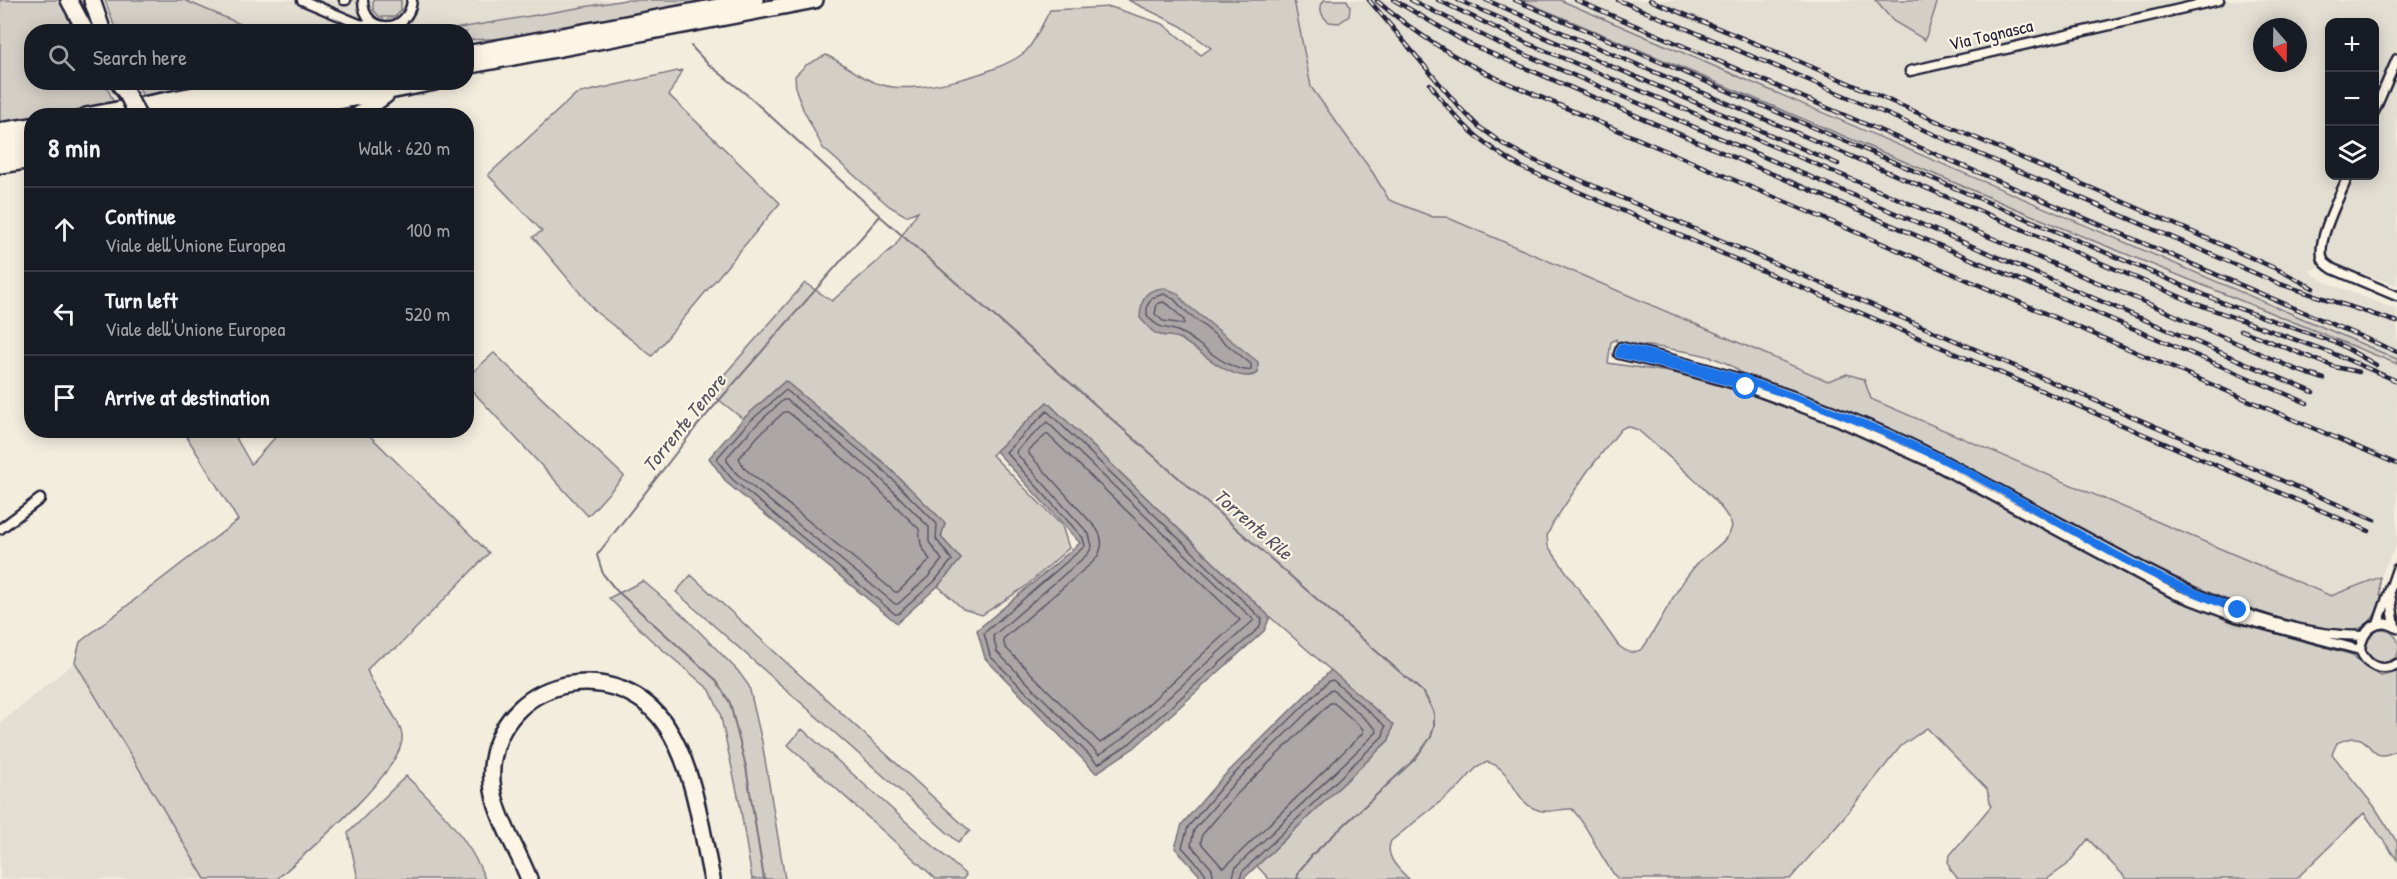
<!DOCTYPE html>
<meta charset="utf-8">
<style>
body{margin:0;font-family:"Patrick Hand",sans-serif;background:#20242c;color:#f1f3f6}
.controls{position:absolute;right:18px;top:18px;display:grid;overflow:hidden;border-radius:12px;box-shadow:0 3px 15px #0003}
.controls button{width:54px;height:54px;display:grid;place-items:center;padding:0;border:0;border-bottom:2px solid #363941;background:#171b24;color:#f1f3f6;font:30px sans-serif}
.compass{position:absolute;left:2253px;top:18px;width:54px;height:54px;border-radius:50%;background:#171b24;box-shadow:0 3px 15px #0003;rotate:160deg}
.stop{position:absolute;width:18px;height:18px;margin:-14px;border:4px solid #1a73e8;border-radius:50%;background:#fff}
.stop.end{background:#1a73e8;border-color:#fff;box-shadow:0 2px 6px #0008}
.list{margin:0;padding:0;list-style:none}
h2{display:flex;justify-content:space-between;align-items:center;height:78px;margin:0;padding:0 24px;font-size:26px}
h2 small{font-size:20px;font-weight:400;color:#9ea1a6}
.list li{display:grid;grid-template-columns:39px 1fr auto;gap:18px;align-items:center;box-sizing:border-box;height:84px;padding:0 24px;border-top:2px solid #363941}
.list b{display:block;font-size:22px;white-space:nowrap}
.list p{margin:0;font-size:20px;white-space:nowrap;color:#9ea1a6}
.list em{font-size:20px;font-style:normal;color:#9ea1a6}
.icon{flex:none;width:33px;height:33px;fill:none;stroke:currentColor;stroke-width:2;stroke-linecap:round;stroke-linejoin:round}
.map{position:relative;flex:none;width:2397px;height:879px;overflow:hidden}
.search{position:absolute;background:#171b24;box-shadow:0 3px 15px #0003;left:24px;top:24px;width:450px;height:66px;display:flex;align-items:center;gap:15px;box-sizing:border-box;padding:0 21px;border-radius:24px;color:#9ea1a6;font-size:22px}
.panel{position:absolute;background:#171b24;box-shadow:0 3px 15px #0003;left:24px;top:108px;width:450px;height:330px;border-radius:24px}
.map>svg:first-child{display:block}
.built{fill:#e3ded2;fill-rule:evenodd}
.green{fill:#d4cfc6;stroke:#7b7880;stroke-width:1.5;fill-rule:evenodd}
.water{fill:#aca7a6;stroke:#75727b;stroke-width:1.5}
.lines{fill:none;stroke-linecap:round;stroke-linejoin:round}
.shore{stroke:#595766;stroke-width:1.5}
.stream{stroke:#75727b;stroke-width:2}
.street-casing{stroke:#22223b;stroke-width:13}
.highway-casing{stroke:#22223b;stroke-width:20}
.street{stroke:#fcf5e5;stroke-width:8}
.highway{stroke:#fcf5e5;stroke-width:15}
.rail-casing{stroke:#22223b;stroke-width:4.5}
.rail{stroke:#fcf5e5;stroke-width:2;stroke-dasharray:7;stroke-linecap:butt}
.highway-bridge-casing{stroke:#22223b;stroke-width:20;stroke-linecap:butt}
.highway-bridge{stroke:#fcf5e5;stroke-width:15}
.route{stroke:#1a73e8;stroke-width:8}
.labels{text-anchor:middle;stroke-width:4.5;stroke-linejoin:round;paint-order:stroke}
.street-label{font-size:18px;fill:#22223b;stroke:#fcf5e5}
.water-label{font-size:20px;font-style:italic;fill:#525160;stroke:#fcf5e5}
</style>
<div class="map">
<svg width="2397" height="879" viewBox="0 0 2397 879">
<rect width="100%" height="100%" fill="#f3edde"/>
<filter id="ink" filterUnits="userSpaceOnUse"><feTurbulence type="fractalNoise" baseFrequency=".0167" numOctaves="2"/><feDisplacementMap in="SourceGraphic" scale="12" xChannelSelector="R" yChannelSelector="G"/><feConvolveMatrix kernelMatrix="1 2 1 2 8 2 1 2 1" color-interpolation-filters="sRGB"/></filter>
<g filter="url(#ink)">
<path class="built" d="M 184,0 L 625,0 L 436,32 L 257,31 Z
M 1294,0 L 1521,0 L 2062,228 L 2397,364 L 2397,543 L 2380,577 L 2332,597 L 1871,399 L 1864,379 L 1847,374 L 1829,381 L 1447,217 L 1433,217 L 1389,200 L 1373,173 L 1311,87 Z
M 1560,0 L 1875,0 L 1893,21 L 1925,40 L 1938,0 L 2397,0 L 2397,285 L 2330,263 L 2309,271 L 2323,281 L 2397,310 L 2397,359 ZM 2330,22 L 2374,22 L 2374,176 L 2330,176 ZM 2262,27 L 2298,27 L 2298,63 L 2262,63 Z
M 75,662 L 205,879 L 0,879 L 0,723 Z"/>
<path class="green" d="M 0,0 L 62,0 L 79,31 L 32,32 L 32,82 L 105,83 L 114,103 L 55,115 L 32,116 L 31,119 L 0,122 Z
M 105,0 L 184,0 L 257,31 L 116,31 Z
M 373,0 L 401,0 L 401,10 L 395,17 L 380,17 L 373,10 Z
M 625,0 L 720,0 L 510,38 L 467,40 L 466,32 L 436,32 Z
M 1128,0 L 1294,0 L 1311,87 L 1373,173 L 1389,200 L 1433,217 L 1446,217 L 1828,381 L 1847,374 L 1864,379 L 1871,399 L 2331,596 L 2380,577 L 2380,595 L 2383,596 C 2379,610 2371,625 2356,630 C 2336,636 2308,627 2289,621 C 2158,583 2044,504 1923,444 C 1865,416 1802,395 1741,373 C 1716,349 1651,348 1617,342 L 1616,339 L 1611,342 L 1608,363 L 1682,374 L 1783,405 L 1861,435 L 1970,488 L 2170,596 L 2229,620 L 2353,655 L 2364,667 L 2381,676 L 2397,672 L 2397,750 C 2362,770 2378,723 2337,743 L 2332,754 L 2374,806 L 2397,842 L 2397,860 L 2364,813 L 2296,879 L 2127,879 L 2088,839 L 2067,865 L 2047,879 L 1958,879 L 1950,869 L 1948,861 L 1950,855 L 1991,806 L 1987,789 L 1927,728 L 1901,746 L 1844,817 L 1790,879 L 1618,879 C 1599,858 1591,829 1572,809 C 1561,808 1549,814 1538,810 C 1513,803 1514,768 1487,762 L 1476,768 L 1460,786 L 1391,841 C 1384,856 1399,870 1409,879 L 1269,879 L 1257,866 L 1389,740 L 1393,725 L 1270,617 L 1047,402 L 992,455 L 1062,526 L 1069,548 L 1025,587 L 982,615 L 963,609 L 938,586 L 961,559 L 941,537 L 945,523 L 884,463 L 785,381 L 743,419 L 709,392 L 805,283 L 832,301 L 895,246 L 918,211 L 906,216 L 889,206 L 823,148 L 803,109 L 796,90 L 795,76 L 806,65 L 826,55 C 846,64 862,80 883,85 C 915,95 997,74 1024,53 C 1033,46 1044,21 1050,10 L 1111,7 L 1163,24 L 1201,55 L 1211,48 L 1181,26 ZM 1627,426 L 1638,430 C 1661,451 1724,500 1732,526 C 1729,542 1708,552 1697,564 C 1675,588 1662,621 1643,648 C 1633,655 1627,653 1618,645 L 1548,546 L 1547,536 L 1553,523 L 1587,472 L 1621,429 Z
M 1324,0 L 1347,0 L 1350,7 L 1349,16 L 1339,23 L 1329,22 C 1321,16 1318,8 1324,0 Z
M 1521,0 L 1560,0 L 2397,359 L 2397,364 L 2062,228 Z
M 1875,0 L 1938,0 L 1925,40 L 1893,21 Z
M 682,70 L 669,95 L 780,203 L 652,356 L 596,312 L 533,237 L 542,231 L 488,175 L 576,94 Z
M 137,83 L 226,83 L 143,97 Z
M 494,353 L 624,476 L 588,516 L 467,385 L 467,377 Z
M 186,431 L 232,431 L 251,464 L 281,431 L 365,431 L 489,553 L 397,648 L 378,657 L 367,670 C 374,692 399,716 402,735 C 407,769 303,855 277,879 L 205,879 L 75,662 L 80,642 L 238,520 L 185,434 Z
M 691,575 L 970,831 L 958,842 L 676,592 Z
M 643,581 L 686,618 L 738,671 L 749,686 L 762,742 L 785,879 L 752,879 L 740,805 L 720,713 L 710,690 L 649,638 L 609,598 Z
M2365 647a17 17 0 1 1 34 0a17 17 0 1 1-34 0Z
M 802,729 L 966,875 L 963,879 L 936,879 L 788,745 Z
M 406,776 C 436,805 470,839 485,879 L 358,879 L 348,833 Z"/>
<path class="water" d="M 1165,288 L 1177,293 L 1186,304 L 1258,362 L 1258,373 C 1236,387 1199,349 1180,339 C 1173,335 1165,337 1157,334 C 1151,332 1145,323 1140,318 C 1141,299 1144,289 1165,288 Z
M 785,381 L 884,463 L 945,523 L 941,537 L 961,559 L 938,586 L 897,623 L 727,483 L 709,458 L 743,419 Z
M 1047,402 L 1270,617 L 1264,631 L 1134,748 L 1096,773 L 985,658 L 977,630 L 1080,543 L 996,451 Z
M 1331,670 L 1393,725 L 1389,740 L 1243,879 L 1203,879 L 1175,848 L 1182,824 L 1220,780 Z"/>
<g class="lines">
<path class="shore" d="M 1164,294 L 1173,298 L 1183,309 L 1251,364 L 1251,370 C 1231,373 1202,345 1184,334 C 1167,324 1164,334 1147,316 L 1147,306 L 1152,298 Z
M 1163,302 L 1169,305 L 1184,320 L 1184,324 L 1163,321 L 1155,314 L 1157,304 Z
M 786,390 L 880,467 L 937,524 L 936,539 L 952,560 L 934,582 L 898,614 L 895,614 L 732,479 L 717,460 L 718,457 L 747,424 Z
M 783,400 L 787,400 L 875,473 L 929,527 L 929,542 L 942,560 L 928,577 L 898,604 L 895,604 L 737,474 L 727,461 L 727,457 L 752,429 Z
M 1047,411 L 1262,619 L 1259,628 L 1130,743 L 1098,764 L 990,656 L 984,633 L 1085,546 L 1083,538 L 1006,452 Z
M 784,412 L 788,412 L 869,480 L 919,529 L 921,545 L 930,560 L 898,592 L 895,592 L 744,468 L 739,458 L 759,435 Z
M 1047,422 L 1254,620 L 1125,737 L 1099,755 L 997,652 L 993,636 L 1088,554 L 1092,546 L 1089,534 L 1016,453 L 1017,450 Z
M 1047,434 L 1240,620 L 1120,730 L 1100,743 L 1005,647 L 1003,639 L 1094,561 C 1103,550 1104,539 1096,528 L 1029,454 L 1029,450 Z
M 1330,703 L 1334,703 L 1363,729 L 1363,733 L 1225,867 L 1222,867 L 1201,843 L 1202,835 L 1236,795 Z
M 1207,879 L 1205,873 L 1182,847 L 1188,827 L 1224,784 L 1329,681 L 1333,680 L 1385,726 L 1383,736 L 1242,872 L 1240,879
M 1214,879 L 1212,869 L 1191,845 L 1194,830 L 1229,789 L 1329,691 L 1333,690 L 1376,729 L 1377,732 L 1236,867 L 1232,879"/>
<path class="stream" d="M 691,46 L 707,63 L 746,94 L 880,216 L 1424,693 L 1434,713 L 1434,726 L 1431,737 L 1415,759 L 1313,854 L 1299,871 L 1297,879
M 764,879 L 746,767 L 730,703 L 716,680 L 616,590 L 603,574 L 597,555 L 696,427 L 880,216"/>
<g class="street-casing">
<path id="street" d="M 302,0 L 359,24 L 364,25 L 371,21
M 344,0 L 346,0
M 363,0 C 363,35 409,35 412,0
M 1910,71 L 2219,0
M 2374,112 L 2397,59
M 2348,176 C 2341,194 2315,242 2323,260 C 2325,264 2330,267 2333,269 L 2397,296
M 0,529 L 40,499
M 2390,594 L 2395,626
M 2378,624 L 2397,569
M 2397,628 C 2378,616 2362,630 2360,650 C 2367,666 2381,673 2397,664
M 2360,650 L 2236,617 L 2175,594 L 1930,462 L 1839,421 L 1746,387 L 1675,367 L 1619,354 L 1621,347 C 1730,372 1837,406 1937,457 C 1988,483 2038,511 2088,538 C 2170,583 2267,636 2363,636"/>
</g>
<g class="highway-casing">
<path id="highway" d="M 69,0 L 86,32
M 92,0 L 103,32
M 466,54 L 755,0
M 466,66 L 815,0
M 118,82 L 128,96
M 86,116 L 260,82
M 142,116 L 316,82
M 202,116 L 379,82
M 263,116 L 435,82
M 357,116 L 386,95
M 0,131 L 32,126
M 0,142 L 32,136
M 0,153 L 32,148
M 0,165 L 32,160
M 529,879 C 514,840 485,803 493,759 C 508,674 621,656 667,727 C 695,771 701,829 712,879"/>
</g>
<use href="#street" class="street"/>
<use href="#highway" class="highway"/>
<g class="rail-casing">
<path id="rail" d="M 1369,0 L 1460,108 L 1478,126 L 1503,144 L 1531,159 L 2374,520
M 1394,0 L 1467,43 L 2307,403
M 1411,0 L 1498,43 L 2313,392
M 1438,0 L 1527,43 L 2161,309 L 2297,370 L 2324,379
M 1458,0 L 1838,164
M 1486,0 L 2197,304 L 2332,353 L 2397,381
M 1515,0 L 2226,304 L 2339,344 L 2376,365
M 1576,0 L 2397,352
M 1618,0 L 1799,76 L 2280,284 L 2397,322
M 1650,0 L 1798,61 L 2172,223 L 2279,270 L 2313,288
M 1377,1 C 1416,34 1457,60 1503,81 L 2397,464
M 1430,84 C 1455,121 1485,147 1523,168 L 2369,531
M 2241,330 L 2335,367 L 2359,372"/>
</g>
<use href="#rail" class="rail"/>
<g class="highway-bridge-casing">
<path id="highway-bridge" d="M 128,96 L 138,116"/>
</g>
<use href="#highway-bridge" class="highway-bridge"/>
</g>
</g>
<g class="lines" filter="url(#ink)">
<path class="route" d="M 1746,387 L 1675,367 L 1619,354 L 1621,347 C 1730,371 1834,407 1934,455 C 2017,495 2095,548 2179,586 C 2198,594 2218,602 2238,610"/>
</g>
<g class="labels">
<g class="street-label">
<text transform="translate(1991 35) rotate(-13)" y="6">Via Tognasca</text>
</g>
<g class="water-label">
<text transform="translate(684 423) rotate(-51)" y="7">Torrente Tenore</text>
<text transform="translate(1253 524) rotate(41)" y="7">Torrente Rile</text>
</g>
</g>
</svg>
<div class="controls">
<button>+</button>
<button>−</button>
<button><svg class="icon" aria-label="layers" viewBox="0 0 24 24"><path d="M12 4l9 5-9 5-9-5zM3 14l9 5 9-5"/></svg></button>
</div>
<svg class="compass" viewBox="-18 -18 36 36"><path d="M0-13l5 13h-10z" fill="#e53935"/><path d="M0 13l5-13h-10z" fill="#9ea1a6"/></svg>
<div class="stop" style="left:1746px;top:387px"></div>
<div class="stop end" style="left:2238px;top:610px"></div>
<div class="search"><svg class="icon" aria-label="search" viewBox="0 0 24 24"><circle cx="10" cy="10" r="6"/><path d="M15 15l6 6"/></svg>Search here</div>
<section class="panel">
<h2>8 min<small>Walk · 620 m</small></h2>
<ul class="list">
<li><svg class="icon" aria-label="ahead" viewBox="0 0 24 24"><path d="M12 20V5M6 11l6-6 6 6"/></svg><div><b>Continue</b><p>Viale dell'Unione Europea</p></div><em>100 m</em></li>
<li><svg class="icon" aria-label="left" viewBox="0 0 24 24"><path d="M17 20v-9H6M10 6l-5 5 5 5"/></svg><div><b>Turn left</b><p>Viale dell'Unione Europea</p></div><em>520 m</em></li>
<li><svg class="icon" aria-label="arrive" viewBox="0 0 24 24"><path d="M6 21V4h12l-3 4 3 4H6"/></svg><div><b>Arrive at destination</b></div></li>
</ul>
</section>
</div>
